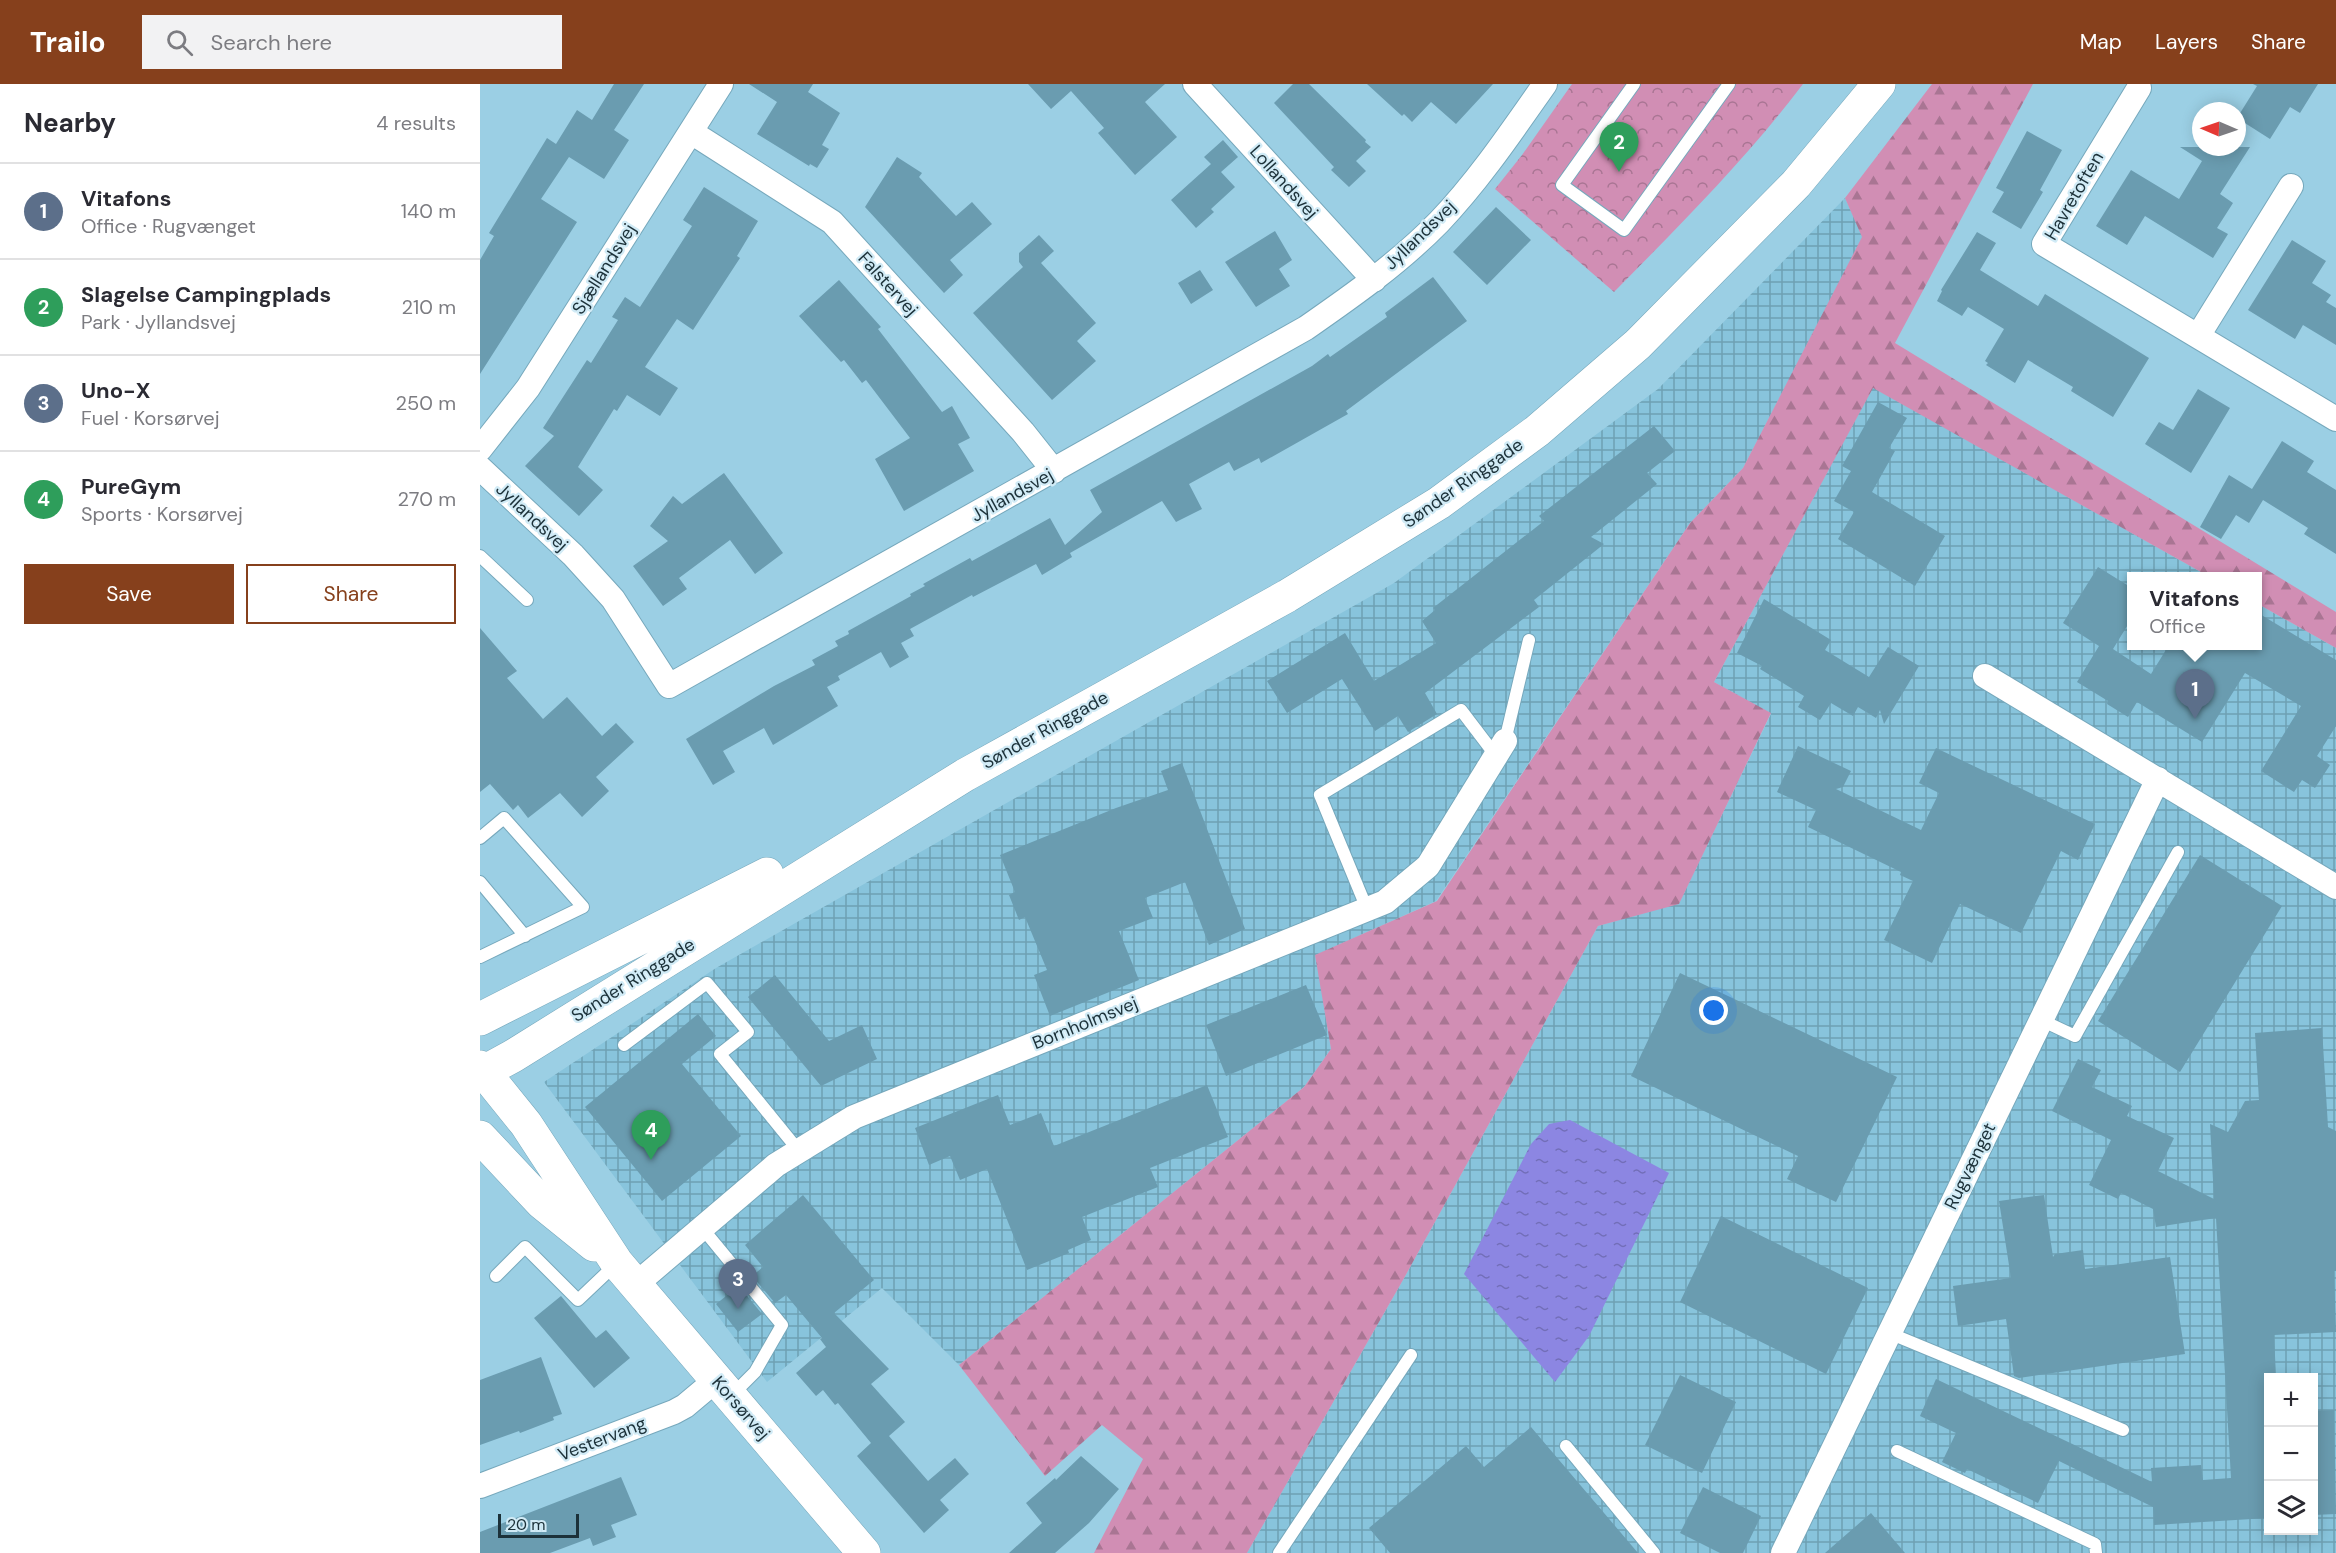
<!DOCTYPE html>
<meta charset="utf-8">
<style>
body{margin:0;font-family:"DM Sans",sans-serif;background:#f2f2f3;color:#2b2b33}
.controls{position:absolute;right:18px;bottom:18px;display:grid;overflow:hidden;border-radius:0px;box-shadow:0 3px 15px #0003}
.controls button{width:54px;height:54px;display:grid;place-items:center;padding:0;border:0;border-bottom:2px solid #e1e1e2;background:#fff;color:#2b2b33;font:30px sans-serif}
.compass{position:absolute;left:1712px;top:18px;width:54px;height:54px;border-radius:50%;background:#fff;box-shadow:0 3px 15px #0003;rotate:272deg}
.scale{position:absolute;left:18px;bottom:15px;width:81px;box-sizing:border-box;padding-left:6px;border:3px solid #1c3139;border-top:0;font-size:16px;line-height:21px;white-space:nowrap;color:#1c3139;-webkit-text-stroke:4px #d1ebf6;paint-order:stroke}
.you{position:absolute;left:1234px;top:927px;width:21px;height:21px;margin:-15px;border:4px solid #fff;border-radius:50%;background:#1a73e8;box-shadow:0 0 0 9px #1a73e833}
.badge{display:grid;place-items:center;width:39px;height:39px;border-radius:50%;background:#86401c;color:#fff;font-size:20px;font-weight:700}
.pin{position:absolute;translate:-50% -50px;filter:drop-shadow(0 2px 3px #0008)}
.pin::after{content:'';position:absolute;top:32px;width:21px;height:18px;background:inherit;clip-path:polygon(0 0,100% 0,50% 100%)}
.popup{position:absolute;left:1647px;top:488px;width:135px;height:78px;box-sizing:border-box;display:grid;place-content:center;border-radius:0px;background:#fff;filter:drop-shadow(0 2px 4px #0005);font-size:20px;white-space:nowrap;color:#7c7c81}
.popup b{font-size:22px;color:#2b2b33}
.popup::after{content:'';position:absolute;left:50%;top:100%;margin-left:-12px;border:12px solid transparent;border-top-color:#fff}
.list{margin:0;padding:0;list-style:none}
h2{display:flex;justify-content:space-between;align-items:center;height:78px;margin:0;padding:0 24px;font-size:26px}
h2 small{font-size:20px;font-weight:400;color:#7c7c81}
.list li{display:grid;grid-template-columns:39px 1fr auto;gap:18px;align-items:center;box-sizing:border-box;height:96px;padding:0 24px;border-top:2px solid #e1e1e2}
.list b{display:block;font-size:22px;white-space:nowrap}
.list p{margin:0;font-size:20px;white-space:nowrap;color:#7c7c81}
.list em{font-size:20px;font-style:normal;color:#7c7c81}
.actions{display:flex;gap:12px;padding:18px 24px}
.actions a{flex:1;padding:14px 0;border:2px solid #86401c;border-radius:0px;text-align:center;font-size:21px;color:#86401c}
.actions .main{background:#86401c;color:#fff}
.icon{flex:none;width:33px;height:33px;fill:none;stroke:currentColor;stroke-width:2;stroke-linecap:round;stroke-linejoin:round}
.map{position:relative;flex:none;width:1856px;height:1469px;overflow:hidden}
header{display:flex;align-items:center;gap:36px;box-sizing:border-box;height:84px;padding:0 30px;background:#86401c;color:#fff}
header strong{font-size:28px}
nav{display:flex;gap:33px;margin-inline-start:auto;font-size:21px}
.search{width:420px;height:54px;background:#f2f2f3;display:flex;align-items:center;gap:15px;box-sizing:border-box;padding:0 21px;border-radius:0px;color:#7c7c81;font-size:22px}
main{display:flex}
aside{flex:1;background:#fff}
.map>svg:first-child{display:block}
.industrial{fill:url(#industrial-grid);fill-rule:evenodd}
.forest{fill:url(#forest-firs)}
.park{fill:url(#park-crowns)}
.water{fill:url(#water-ripples)}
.building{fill:#6a9cb0}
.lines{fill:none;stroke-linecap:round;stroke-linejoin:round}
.lane-casing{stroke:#76a8bc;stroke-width:14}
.street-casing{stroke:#76a8bc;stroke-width:26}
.secondary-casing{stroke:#76a8bc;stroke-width:34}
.lane{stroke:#fff;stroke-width:12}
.street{stroke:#fff;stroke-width:24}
.secondary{stroke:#fff;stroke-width:33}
.labels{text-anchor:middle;stroke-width:4.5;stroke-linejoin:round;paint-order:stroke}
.street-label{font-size:18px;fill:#1c3139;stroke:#d1ebf6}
</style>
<header>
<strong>Trailo</strong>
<div class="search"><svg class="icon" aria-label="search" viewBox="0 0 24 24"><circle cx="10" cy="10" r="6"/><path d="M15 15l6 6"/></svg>Search here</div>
<nav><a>Map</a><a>Layers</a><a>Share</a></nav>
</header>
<main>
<aside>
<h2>Nearby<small>4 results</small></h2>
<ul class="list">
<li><span class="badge" style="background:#5c6f8a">1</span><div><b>Vitafons</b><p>Office · Rugvænget</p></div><em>140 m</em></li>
<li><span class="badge" style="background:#2e9e5b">2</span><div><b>Slagelse Campingplads</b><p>Park · Jyllandsvej</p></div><em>210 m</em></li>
<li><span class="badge" style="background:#5c6f8a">3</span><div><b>Uno-X</b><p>Fuel · Korsørvej</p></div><em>250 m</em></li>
<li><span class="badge" style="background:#2e9e5b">4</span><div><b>PureGym</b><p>Sports · Korsørvej</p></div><em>270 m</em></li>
</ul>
<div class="actions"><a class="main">Save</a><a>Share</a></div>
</aside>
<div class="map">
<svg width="1856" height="1469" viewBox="0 0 1856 1469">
<defs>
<pattern id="industrial-grid" width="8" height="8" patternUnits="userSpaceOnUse" patternTransform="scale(1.5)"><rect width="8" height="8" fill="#88c4dc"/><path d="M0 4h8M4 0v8" fill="none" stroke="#6ea0b3"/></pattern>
<pattern id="forest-firs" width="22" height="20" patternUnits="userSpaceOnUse" patternTransform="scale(1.5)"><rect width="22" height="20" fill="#d18eb4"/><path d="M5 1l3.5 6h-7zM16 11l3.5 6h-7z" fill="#a97593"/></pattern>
<pattern id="park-crowns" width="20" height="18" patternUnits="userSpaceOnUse" patternTransform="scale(1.5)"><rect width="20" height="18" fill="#d18eb4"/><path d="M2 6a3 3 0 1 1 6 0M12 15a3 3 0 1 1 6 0" fill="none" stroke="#a97593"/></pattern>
<pattern id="water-ripples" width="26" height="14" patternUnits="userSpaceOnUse" patternTransform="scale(1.5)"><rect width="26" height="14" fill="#8c86e2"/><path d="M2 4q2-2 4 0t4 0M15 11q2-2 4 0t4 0" fill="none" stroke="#726eb8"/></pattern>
</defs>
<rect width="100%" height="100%" fill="#9bcfe4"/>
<path class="industrial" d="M 1365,114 L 1383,153 L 1263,384 L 1210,439 L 956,817 L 836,871 L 851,965 L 824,1003 L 479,1281 L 402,1204 L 287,1298 L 64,998 L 236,884 L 914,499 L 1178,305 Z
M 1393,303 L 1728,492 L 1652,492 L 1652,562 L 1778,562 L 1778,520 L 1856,564 L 1856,1469 L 767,1469 L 923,1196 L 1118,842 L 1199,819 L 1291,630 L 1234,598 ZM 1788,1294 L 1834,1294 L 1834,1446 L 1788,1446 Z"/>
<path class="forest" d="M 1452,0 L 1553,0 L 1415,259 L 1856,528 L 1856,564 L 1778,520 L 1778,492 L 1728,492 L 1393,304 L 1234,598 L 1291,629 L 1199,820 L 1118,842 L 923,1196 L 767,1469 L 614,1469 L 663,1375 L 622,1341 L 565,1392 L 479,1281 L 824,1003 L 851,965 L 835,871 L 957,817 L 1210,439 L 1263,384 L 1382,153 L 1365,114 Z"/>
<path class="park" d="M 1092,0 L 1323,0 C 1266,75 1200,141 1134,208 L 1015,105 L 1042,71 Z"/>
<path class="water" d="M 1090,1036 L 1189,1089 L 1109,1252 L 1075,1298 L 984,1190 L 1051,1060 L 1069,1040 Z"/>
<path class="building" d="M 134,0 L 164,0 L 134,46 L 149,56 L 124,95 L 89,73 L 61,115 L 97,138 L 0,290 L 0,176 L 14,152 L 9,149 L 67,54 L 76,60 L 97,26 L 112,36 Z
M 269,0 L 333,0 L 328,8 L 360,29 L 342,61 L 349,65 L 337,84 L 330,80 L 329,82 L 277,50 L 297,18 Z
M 548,0 L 685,0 L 665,18 L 697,53 L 655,91 L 618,49 L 624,44 L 591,7 L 571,25 Z
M 813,0 L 829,0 L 886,56 L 885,58 L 891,63 L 876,77 L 886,87 L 869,103 L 851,86 L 854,83 L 794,19 Z
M 887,0 L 1013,0 L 976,40 L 951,18 L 932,38 L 924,30 L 922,32 Z
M 1773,0 L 1838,0 L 1820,29 L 1810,23 L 1790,55 L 1757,34 L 1777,2 Z
M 1547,47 L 1582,66 L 1560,106 L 1563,108 L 1541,145 L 1512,128 L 1524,108 L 1516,104 Z
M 743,56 L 758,73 L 741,88 L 755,103 L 731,125 L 734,128 L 716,144 L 691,116 L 731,80 L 724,73 Z
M 1700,63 L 1770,63 L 1740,110 L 1753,119 L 1737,144 L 1748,150 L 1733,174 L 1665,132 L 1647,161 L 1616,142 L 1651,86 L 1699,115 L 1722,77 Z
M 417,73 L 442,89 L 439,93 L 476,132 L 492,118 L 512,140 L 470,176 L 483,191 L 464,209 L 385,123 Z
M 224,103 L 278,137 L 257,172 L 260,174 L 213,246 L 197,235 L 165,283 L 198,304 L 180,332 L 147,311 L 137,327 L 134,325 L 98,383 L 123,406 L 99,432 L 45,382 L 74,352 L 63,344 L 107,276 L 111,279 L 138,236 L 132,233 L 145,213 L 160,223 L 212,142 L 203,136 Z
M 1016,123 L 1051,156 L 1007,201 L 973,168 Z
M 795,147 L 812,176 L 799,185 L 810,202 L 776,223 L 745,178 Z
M 1497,148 L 1516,159 L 1500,186 L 1558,222 L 1565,210 L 1669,274 L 1633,333 L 1591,307 L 1593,303 L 1548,276 L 1535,299 L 1506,281 L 1508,279 L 1505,277 L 1524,245 L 1488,223 L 1482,232 L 1457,217 L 1462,207 L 1461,206 Z
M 559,151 L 574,167 L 561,179 L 616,239 L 597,257 L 616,277 L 572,316 L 493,229 L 543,183 L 539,178 L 539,169 Z
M 1812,156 L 1846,177 L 1832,199 L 1851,211 L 1846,218 L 1856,224 L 1856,261 L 1823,241 L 1815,255 L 1768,226 Z
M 720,186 L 733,206 L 711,220 L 698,199 Z
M 953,193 L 987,237 L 866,327 L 868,330 L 781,379 L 779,374 L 754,387 L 749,378 L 709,400 L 722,425 L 696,438 L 682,417 L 590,469 L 592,473 L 562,491 L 556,480 L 493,513 L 492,511 L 430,545 L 434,552 L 421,559 L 429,573 L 410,584 L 401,568 L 358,592 L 360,596 L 347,603 L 358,622 L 293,661 L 284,644 L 243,667 L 255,688 L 233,701 L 206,655 L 294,602 L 335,581 L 332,576 L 358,562 L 355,557 L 369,550 L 368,547 L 431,512 L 430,510 L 445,502 L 443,500 L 490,474 L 492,477 L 570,434 L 585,461 L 622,428 L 610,406 L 832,282 L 848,270 L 850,273 L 907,233 L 905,229 Z
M 359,196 L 401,243 L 398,245 L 462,328 L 472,322 L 490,354 L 478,360 L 494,387 L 424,427 L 395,375 L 430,354 L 386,296 L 382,299 L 364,276 L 361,278 L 319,232 Z
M 1718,305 L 1750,324 L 1711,389 L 1665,360 L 1679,338 L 1693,346 Z
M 1398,318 L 1427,334 L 1409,364 L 1415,367 L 1392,408 L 1465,452 L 1435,502 L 1358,455 L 1374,428 L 1354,417 L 1371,387 L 1362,382 Z
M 1174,342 L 1195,367 L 1167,389 L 1177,400 L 1111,453 L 1124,460 L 1054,516 L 1059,523 L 945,609 L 957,630 L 928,648 L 918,632 L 895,647 L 862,595 L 807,629 L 787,597 L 865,549 L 894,597 L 956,559 L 942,537 L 955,526 L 953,524 L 1064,437 L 1059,432 Z
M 1802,357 L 1834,377 L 1827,388 L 1856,406 L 1856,470 L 1824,450 L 1828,444 L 1783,416 L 1769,439 L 1756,431 L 1741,455 L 1720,443 L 1749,391 L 1772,405 Z
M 244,389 L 303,469 L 275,490 L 250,456 L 199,494 L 207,505 L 183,522 L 153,482 L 188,457 L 170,442 L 193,412 L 202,420 Z
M 1618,483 L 1652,504 L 1652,534 L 1633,565 L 1671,590 L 1689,561 L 1778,561 L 1778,529 L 1856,576 L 1856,642 L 1837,672 L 1850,681 L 1835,704 L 1822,696 L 1814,708 L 1781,687 L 1821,622 L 1765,589 L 1722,658 L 1657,618 L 1648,633 L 1627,620 L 1628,617 L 1597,598 L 1619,562 L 1583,539 Z
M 1284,515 L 1351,556 L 1345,566 L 1389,593 L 1408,563 L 1439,582 L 1404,640 L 1400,626 L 1396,634 L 1378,623 L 1373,632 L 1351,619 L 1340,636 L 1318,623 L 1324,612 L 1280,585 L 1282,582 L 1257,569 Z
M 0,544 L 37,587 L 27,594 L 63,635 L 87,613 L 122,652 L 136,639 L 154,658 L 116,693 L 129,707 L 102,733 L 80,709 L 48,734 L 38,721 L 33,726 L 10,700 L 0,708 Z
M 1318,662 L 1371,687 L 1363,703 L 1356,705 L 1441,746 L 1459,709 L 1439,699 L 1456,664 L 1615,740 L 1598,776 L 1581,767 L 1541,849 L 1480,820 L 1452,879 L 1404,856 L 1433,797 L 1420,791 L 1421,788 L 1328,743 L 1336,726 L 1297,708 Z
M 702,679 L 765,845 L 729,861 L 705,798 L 665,814 L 673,834 L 639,847 L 659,896 L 570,932 L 554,891 L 567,886 L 545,833 L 539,836 L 529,811 L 535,808 L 520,771 L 636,724 L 688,706 L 681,687 Z
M 1720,771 L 1802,822 L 1700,988 L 1618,937 Z
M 1200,889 L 1417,993 L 1356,1118 L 1307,1095 L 1318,1072 L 1151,992 Z
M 295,891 L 349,957 L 382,941 L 397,975 L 341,1002 L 268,913 Z
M 826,901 L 847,951 L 746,992 L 726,941 Z
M 218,930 L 236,952 L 202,980 L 261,1052 L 182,1117 L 105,1023 Z
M 1842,944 L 1848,1043 L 1856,1047 L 1856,1187 L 1854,1187 L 1856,1248 L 1794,1251 L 1796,1293 L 1788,1293 L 1788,1434 L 1674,1441 L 1673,1423 L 1579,1377 L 1558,1419 L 1487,1385 L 1485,1389 L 1462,1378 L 1476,1349 L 1440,1332 L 1456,1295 L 1672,1398 L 1671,1384 L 1721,1381 L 1723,1396 L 1751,1394 L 1736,1134 L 1676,1143 L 1673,1125 L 1641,1109 L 1638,1115 L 1609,1101 L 1631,1056 L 1572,1027 L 1598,975 L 1621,986 L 1612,1003 L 1652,1022 L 1647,1032 L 1694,1054 L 1678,1087 L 1734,1115 L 1730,1040 L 1748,1048 L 1765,1017 L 1779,1016 L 1775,949 Z
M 727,1001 L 748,1053 L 670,1084 L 678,1103 L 602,1133 L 611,1156 L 588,1166 L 589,1169 L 547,1186 L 507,1085 L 480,1096 L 470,1072 L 449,1081 L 435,1044 L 518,1011 L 530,1041 L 561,1029 L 574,1062 Z
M 323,1111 L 394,1196 L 354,1229 L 409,1285 L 391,1300 L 425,1338 L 409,1352 L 448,1397 L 475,1374 L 489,1390 L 460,1416 L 469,1426 L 444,1449 L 377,1372 L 391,1359 L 358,1319 L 355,1321 L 343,1306 L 336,1312 L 316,1289 L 346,1263 L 340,1255 L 342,1254 L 306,1211 L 295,1219 L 272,1192 L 283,1183 L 265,1161 Z
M 1564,1111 L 1573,1173 L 1575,1170 L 1603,1166 L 1605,1185 L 1690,1173 L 1705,1270 L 1539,1294 L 1534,1292 L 1526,1235 L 1478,1242 L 1473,1202 L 1531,1194 L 1519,1117 Z
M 1241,1132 L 1388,1204 L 1346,1290 L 1200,1218 Z
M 259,1202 L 282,1230 L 258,1248 L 236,1220 Z
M 81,1212 L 116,1254 L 126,1246 L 150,1274 L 114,1304 L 54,1234 Z
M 61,1273 L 82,1330 L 73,1333 L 74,1336 L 40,1349 L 39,1347 L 0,1361 L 0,1296 Z
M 1200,1291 L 1256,1318 L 1222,1389 L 1165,1361 Z
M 1854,1326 L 1856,1430 L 1833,1431 L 1833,1327 Z
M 1051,1343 L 1158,1469 L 910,1469 L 889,1444 L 986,1362 L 1004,1383 Z
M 601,1372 L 639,1405 L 609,1439 L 575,1469 L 529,1469 L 562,1439 L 546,1419 L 575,1394 L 576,1396 Z
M 141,1393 L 157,1431 L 131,1441 L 136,1453 L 113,1462 L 110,1454 L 70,1469 L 0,1469 L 0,1448 Z
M 1223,1403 L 1281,1432 L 1263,1469 L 1240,1469 L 1200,1449 Z
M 1391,1429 L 1425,1469 L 1345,1469 Z"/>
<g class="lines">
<g class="lane-casing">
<path id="lane" d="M 1154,0 L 1082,101 L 1144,146 L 1249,0
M 0,472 L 47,516
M 1025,657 L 1049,556
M 0,754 L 24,734 L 103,823 L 0,873
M 0,798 L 45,852
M 887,825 L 840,711 L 981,626 L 1016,672
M 1561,936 L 1595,952 L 1698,768
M 144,961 L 227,899 L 268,948 L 240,970 L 319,1067
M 223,1145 L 302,1241 L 275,1288 L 252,1311
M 16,1192 L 45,1163 L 98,1216 L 136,1180
M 1409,1249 L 1643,1346
M 1086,1362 L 1174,1469
M 1417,1367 L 1615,1460 L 1616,1469
M 799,1469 L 931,1271"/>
</g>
<g class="street-casing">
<path id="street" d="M 715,0 L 894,196
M 1659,4 L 1564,160 L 1856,335
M 211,48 L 352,138 L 543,348 L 574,387
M 1718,252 L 1811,102
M 0,365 L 48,304 L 241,0
M 0,384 L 93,471 L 133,515 L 189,602 L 826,244 C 872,212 919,179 959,138 C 999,96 1032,47 1065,0
M 1505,592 L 1856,803
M 155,1201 L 296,1081 L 374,1033 L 905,818 L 948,782 L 1025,657
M 0,1402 L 194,1328 L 205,1322 L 236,1296
M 1303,1469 L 1678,695"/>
</g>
<g class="secondary-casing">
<path id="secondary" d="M 0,935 L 287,790
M 0,983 L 46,1040 L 137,1179 L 384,1469
M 0,990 L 33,972 L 485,691 L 807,512 L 959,419 L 1057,347 L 1158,260 L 1316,100 L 1399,0
M 0,1053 L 62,1119 L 114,1161"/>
</g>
<use href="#lane" class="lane"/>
<use href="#street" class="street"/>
<use href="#secondary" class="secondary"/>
</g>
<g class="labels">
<g class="street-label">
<text transform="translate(804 98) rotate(48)" y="6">Lollandsvej</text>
<text transform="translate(1594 112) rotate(-60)" y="6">Havretoften</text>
<text transform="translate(940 151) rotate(-44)" y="6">Jyllandsvej</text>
<text transform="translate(124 185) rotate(-58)" y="6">Sjællandsvej</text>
<text transform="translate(408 200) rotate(48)" y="6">Falstervej</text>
<text transform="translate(983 399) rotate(-35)" y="6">Sønder Ringgade</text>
<text transform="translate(532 411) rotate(-29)" y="6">Jyllandsvej</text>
<text transform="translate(52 433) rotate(43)" y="6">Jyllandsvej</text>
<text transform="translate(565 646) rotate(-29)" y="6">Sønder Ringgade</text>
<text transform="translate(153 896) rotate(-32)" y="6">Sønder Ringgade</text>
<text transform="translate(605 939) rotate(-22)" y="6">Bornholmsvej</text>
<text transform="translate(1490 1082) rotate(-64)" y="6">Rugvænget</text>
<text transform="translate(261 1324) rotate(49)" y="6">Korsørvej</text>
<text transform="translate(122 1355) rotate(-21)" y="6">Vestervang</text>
</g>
</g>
</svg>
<div class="controls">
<button>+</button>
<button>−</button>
<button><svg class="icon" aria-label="layers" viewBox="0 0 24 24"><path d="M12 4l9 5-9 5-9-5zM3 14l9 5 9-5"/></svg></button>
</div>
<svg class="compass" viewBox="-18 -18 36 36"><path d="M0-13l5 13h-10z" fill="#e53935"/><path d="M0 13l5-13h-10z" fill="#7c7c81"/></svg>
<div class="scale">20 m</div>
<div class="you"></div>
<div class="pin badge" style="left:1715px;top:635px;background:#5c6f8a">1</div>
<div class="popup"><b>Vitafons</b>Office</div>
<div class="pin badge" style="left:1139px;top:88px;background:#2e9e5b">2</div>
<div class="pin badge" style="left:258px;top:1225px;background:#5c6f8a">3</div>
<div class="pin badge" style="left:171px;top:1076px;background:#2e9e5b">4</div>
</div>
</main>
